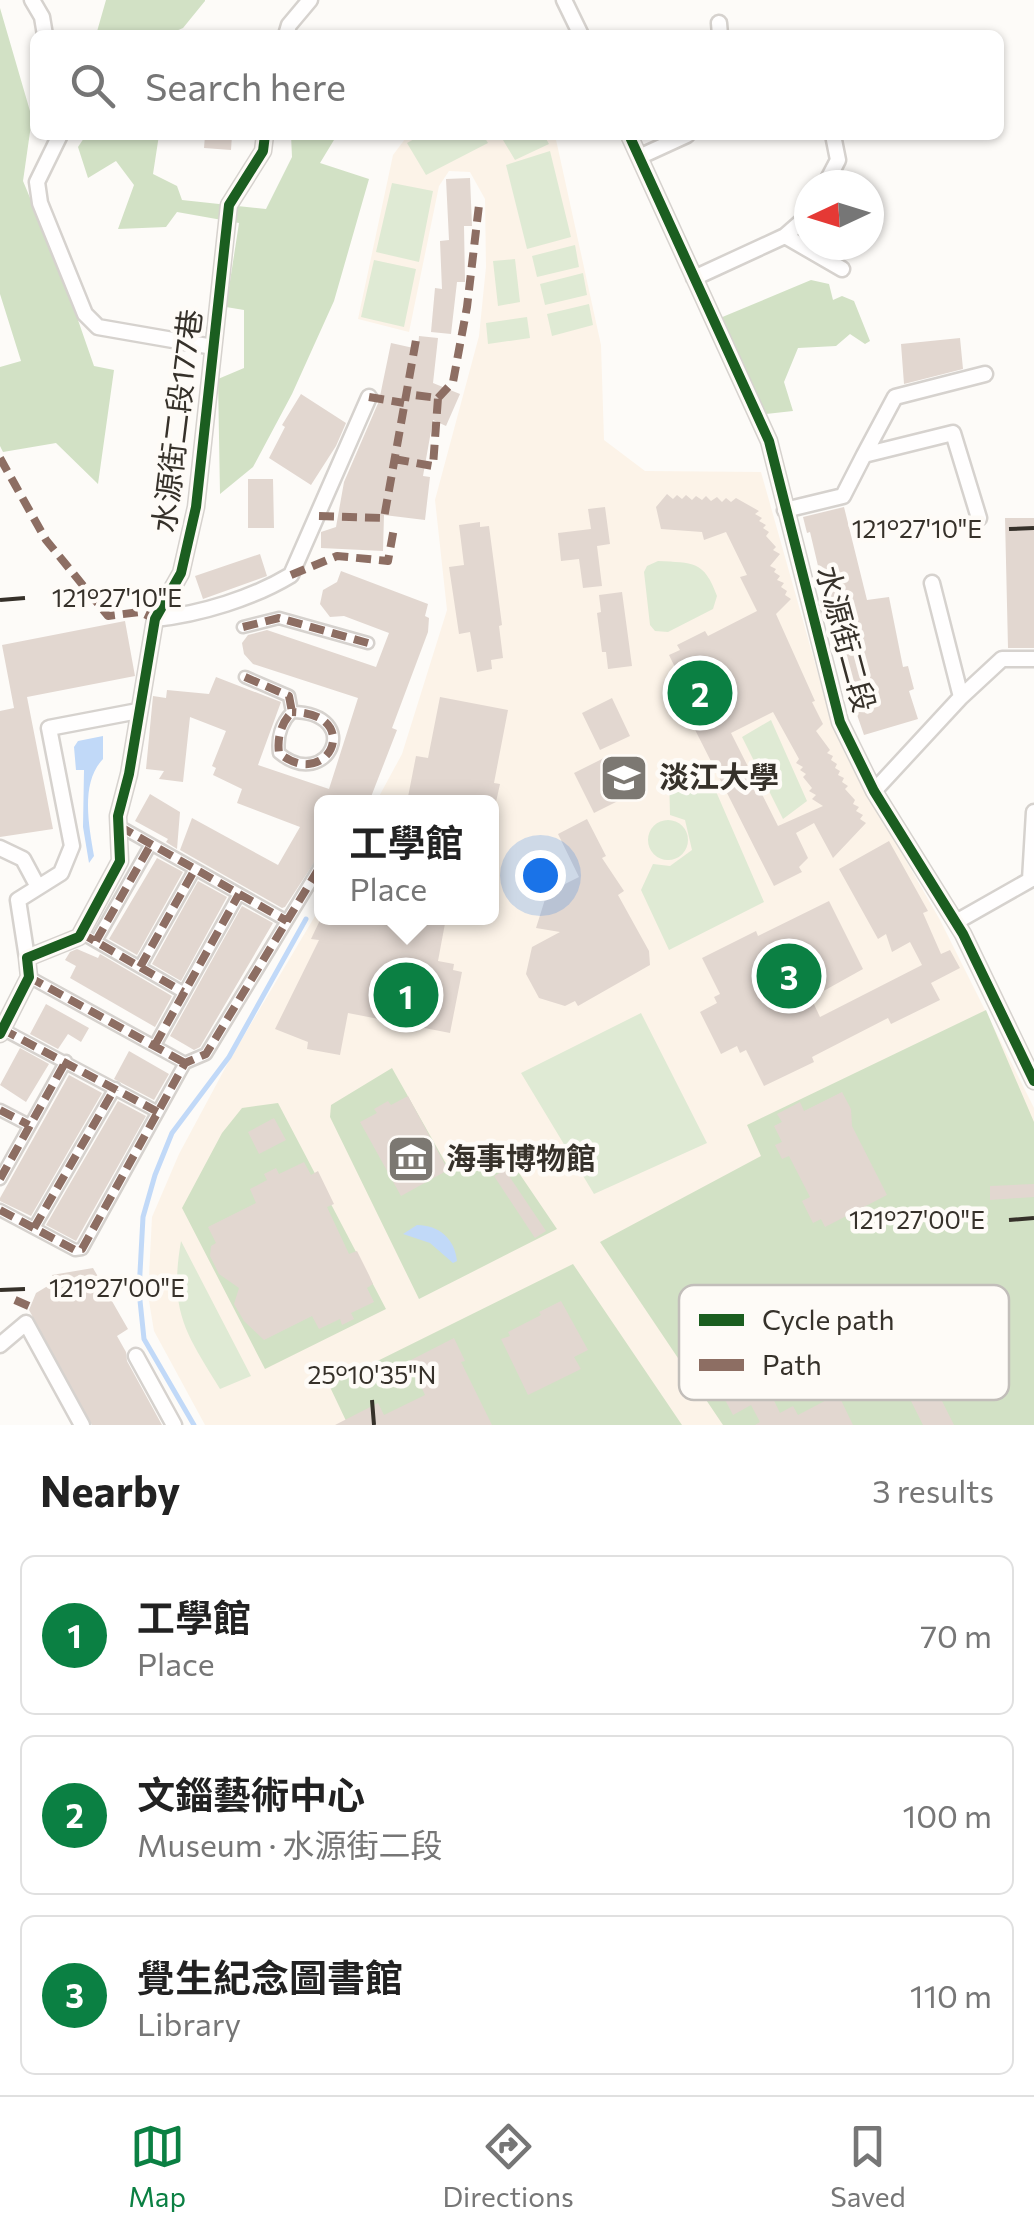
<!DOCTYPE html>
<meta charset="utf-8">
<style>
body{margin:0;font-family:Commissioner,"Noto Sans TC",sans-serif;background:#f2f2f2;color:#222}
.compass{position:absolute;left:794px;top:170px;width:90px;height:90px;border-radius:50%;background:#fff;box-shadow:0 2px 8px #0004;rotate:266deg}
.you{position:absolute;left:540px;top:875px;width:35px;height:35px;margin:-25px;border:8px solid #fff;border-radius:50%;background:#1a73e8;box-shadow:0 0 0 15px #1a73e833}
.badge{display:grid;place-items:center;width:65px;height:65px;border-radius:50%;background:#0b8043;color:#fff;font-size:32px;font-weight:700}
.pin{position:absolute;translate:-50% -50%;border:5px solid #fff;box-shadow:0 2px 10px #0006}
.popup{position:absolute;left:314px;top:795px;width:185px;height:130px;box-sizing:border-box;display:grid;place-content:center;border-radius:15px;background:#fff;filter:drop-shadow(0 2px 8px #0005);font-size:32px;white-space:nowrap;color:#767676}
.popup b{font-size:38px;color:#222}
.popup::after{content:'';position:absolute;left:50%;top:100%;margin-left:-20px;border:20px solid transparent;border-top-color:#fff}
.list{margin:0;padding:0;list-style:none}
h2{display:flex;justify-content:space-between;align-items:center;height:130px;margin:0;padding:0 40px;font-size:42px}
h2 small{font-size:32px;font-weight:400;color:#767676}
.list li{display:grid;grid-template-columns:65px 1fr auto;gap:30px;align-items:center;box-sizing:border-box;height:160px;margin:0 20px 20px;padding:0 20px;border:2px solid #e0e0e0;border-radius:15px}
.list b{display:block;font-size:38px;white-space:nowrap}
.list p{margin:0;font-size:32px;white-space:nowrap;color:#767676}
.list em{font-size:32px;font-style:normal;color:#767676}
.icon{flex:none;width:55px;height:55px;fill:none;stroke:currentColor;stroke-width:2;stroke-linecap:round;stroke-linejoin:round}
.map{position:relative;flex:none;width:1034px;height:1425px;overflow:hidden}
.search{position:absolute;background:#fff;box-shadow:0 2px 8px #0004;left:30px;right:30px;top:30px;height:110px;display:flex;align-items:center;gap:25px;box-sizing:border-box;padding:0 35px;border-radius:15px;color:#767676;font-size:38px}
.sheet{height:670px;background:#fff}
nav{display:flex;justify-content:space-around;align-items:center;box-sizing:border-box;height:140px;border-top:2px solid #e0e0e0;background:#fff;font-size:28px;color:#767676}
nav a{display:grid;justify-items:center;gap:5px}
nav .on{color:#0b8043}
.map>svg:first-child{display:block}
.built{fill:#fcf3e8}
.green{fill:#dfead4}
.forest{fill:#d2e1c5}
.water{fill:#c1d9f8}
.lines{fill:none;stroke-linecap:round;stroke-linejoin:round}
.stream{stroke:#c1d9f8;stroke-width:5}
.building{fill:#e2d7d0;fill-rule:evenodd}
.pedestrian-casing{stroke:#d6d2ce;stroke-width:15}
.minor-casing{stroke:#d6d2ce;stroke-width:19}
.pedestrian{stroke:#fffefe;stroke-width:10}
.minor{stroke:#fffefe;stroke-width:14}
.quiet{stroke:#8d6e63;stroke-width:8;stroke-dasharray:15 8;stroke-linecap:butt}
.cycleway-casing{stroke:#fefbf7;stroke-width:16}
.cycleway{stroke:#1b5e20;stroke-width:10}
.ticks{fill:none;stroke:#36312a;stroke-width:4}
.labels{text-anchor:middle;stroke-width:9;stroke-linejoin:round;paint-order:stroke}
.street-label{font-size:30px;fill:#36312a;stroke:#fefbf7}
.poi-label{font-size:30px;font-weight:bold;fill:#36312a;stroke:#fefbf7;text-anchor:start}
.key{fill:#fefbf7;stroke:#c2beba;stroke-width:2.5}
.key-label{font-size:28px;fill:#36312a}
.ticks-label{font-size:25px;text-anchor:middle;fill:#36312a;stroke:#fefbf7;stroke-width:9;stroke-linejoin:round;paint-order:stroke}
</style>
<div class="map">
<svg width="1034" height="1425" viewBox="0 0 1034 1425">
<rect width="100%" height="100%" fill="#fdfbf8"/>
<path class="built" d="M 408,135 L 555,135 L 601,345 L 604,440 L 645,471 L 761,472 L 831,720 L 845,754 L 940,920 L 1034,1108 L 1034,1425 L 205,1425 L 154,1331 L 148,1295 L 152,1217 L 179,1154 L 230,1059 L 321,906 L 321,918 L 491,918 L 491,802 L 376,802 L 402,754 L 447,610 L 435,500 L 479,336 L 486,267 L 485,199 L 470,172 L 449,171 L 439,186 L 409,332 L 358,319 L 393,155 Z"/>
<path class="green" d="M 421,135 L 483,135 L 488,143 L 426,175 L 407,143 Z
M 500,135 L 544,135 L 549,144 L 515,160 Z
M 550,151 L 571,237 L 527,249 L 506,165 Z
M 392,183 L 433,191 L 419,262 L 376,252 Z
M 575,245 L 579,267 L 537,277 L 532,256 Z
M 515,259 L 520,302 L 498,306 L 493,261 Z
M 374,260 L 416,269 L 404,327 L 361,317 Z
M 583,273 L 587,295 L 545,305 L 540,284 Z
M 589,304 L 593,325 L 552,336 L 547,314 Z
M 527,317 L 530,338 L 488,344 L 486,323 Z
M 658,561 C 693,563 704,560 717,596 L 713,609 L 668,632 L 655,631 L 650,625 L 644,572 L 647,566 Z
M 771,720 L 807,801 L 783,819 L 742,737 Z
M 708,773 L 764,902 L 669,950 L 641,890 L 653,864 L 670,866 L 692,850 L 685,820 L 670,815 L 669,776 Z
M648 840a20 20 0 1 1 40 0a20 20 0 1 1-40 0Z
M 641,1013 L 707,1143 L 594,1194 L 521,1073 Z
M 181,1241 L 251,1376 L 220,1389 C 185,1332 169,1311 181,1241 Z"/>
<path class="forest" d="M 106,0 L 205,0 L 205,1 L 183,28 L 167,35 L 96,35 Z
M 0,8 L 32,118 L 23,181 L 63,277 L 94,366 L 114,370 L 98,484 L 56,443 L 3,452 L 0,446 L 0,367 L 21,361 L 0,294 Z
M 86,135 L 159,135 L 153,174 L 177,186 L 182,200 L 266,209 L 292,157 L 291,135 L 337,135 L 320,163 L 369,179 L 334,301 L 292,394 L 253,467 L 220,494 L 218,379 L 244,368 L 244,310 L 226,307 L 239,223 L 177,212 L 166,227 L 118,229 L 134,185 L 116,161 L 88,178 L 78,147 Z
M 811,280 L 829,284 L 833,300 L 842,296 L 854,301 L 870,341 L 865,344 L 850,334 L 836,346 L 798,348 L 784,382 L 793,411 L 766,414 L 720,318 Z
M 986,1010 L 1034,1122 L 1034,1425 L 723,1425 L 600,1242 L 761,1156 L 747,1125 Z
M 392,1068 L 449,1169 L 498,1142 L 557,1229 L 419,1299 L 330,1117 L 331,1105 Z
M 278,1103 L 386,1309 L 265,1369 L 182,1208 L 222,1133 L 242,1108 Z
M 573,1264 L 682,1425 L 348,1425 L 329,1385 Z"/>
<path class="water" d="M 103,736 L 103,759 C 80,783 89,826 94,856 L 89,863 L 83,827 L 84,770 L 76,770 L 74,747 L 78,741 Z
M 417,1225 C 439,1225 455,1239 457,1261 L 453,1263 L 430,1243 L 403,1234 Z"/>
<g class="lines">
<path class="stream" d="M 194,1425 L 144,1339 L 139,1291 L 143,1217 L 155,1175 L 172,1133 L 229,1057 L 306,919"/>
</g>
<path class="building" d="M 205,135 L 232,135 L 231,150 L 204,148 Z
M 470,178 L 472,226 L 464,226 L 465,282 L 457,282 L 451,334 L 431,332 L 435,288 L 442,289 L 440,241 L 449,240 L 446,179 Z
M 419,336 L 438,338 L 433,383 L 460,394 L 446,426 L 433,420 L 423,476 L 430,477 L 425,520 L 384,515 L 383,551 L 321,548 L 321,532 L 336,527 L 344,482 L 379,401 L 391,343 L 418,349 Z
M 960,338 L 963,369 L 904,384 L 901,344 Z
M 301,394 L 346,423 L 336,446 L 311,485 L 269,458 L 285,427 L 282,425 Z
M 248,479 L 273,479 L 274,528 L 248,528 Z
M 667,494 L 673,499 L 677,495 L 682,499 L 686,495 L 692,500 L 696,496 L 702,500 L 706,496 L 711,501 L 717,497 L 722,502 L 726,498 L 731,502 L 736,498 L 759,511 L 755,514 L 762,518 L 759,521 L 766,525 L 763,528 L 769,532 L 766,536 L 776,547 L 773,550 L 780,554 L 770,566 L 776,569 L 774,572 L 780,576 L 777,580 L 784,583 L 781,587 L 787,591 L 785,595 L 791,599 L 776,614 L 815,701 L 812,702 L 823,724 L 816,731 L 830,750 L 827,753 L 833,756 L 831,760 L 837,764 L 835,768 L 840,771 L 838,775 L 844,778 L 842,782 L 848,786 L 845,789 L 855,800 L 853,804 L 859,807 L 856,811 L 863,815 L 860,819 L 866,823 L 833,858 L 814,823 L 796,833 L 808,858 L 799,867 L 802,872 L 774,886 L 681,702 L 690,698 L 669,655 L 680,650 L 677,645 L 705,631 L 708,636 L 757,611 L 740,577 L 747,575 L 726,532 L 704,540 L 702,532 L 661,529 L 656,507 ZM 773,712 L 799,759 L 796,763 L 803,767 L 800,770 L 806,774 L 803,777 L 812,788 L 809,791 L 816,795 L 812,799 L 823,806 L 778,826 L 731,733 Z
M 605,507 L 610,544 L 597,546 L 602,586 L 583,588 L 579,559 L 561,561 L 558,533 L 591,529 L 588,509 Z
M 844,507 L 867,600 L 889,597 L 903,667 L 908,666 L 914,689 L 909,691 L 918,719 L 864,735 L 846,683 L 850,681 L 836,624 L 827,626 L 823,611 L 823,604 L 827,604 L 810,532 L 807,533 L 803,517 Z
M 1005,518 L 1034,518 L 1034,648 L 1008,648 Z
M 480,522 L 480,527 L 489,526 L 502,625 L 499,626 L 503,658 L 491,660 L 492,669 L 477,672 L 470,632 L 459,634 L 449,567 L 464,565 L 459,525 Z
M 260,554 L 267,576 L 203,599 L 195,576 Z
M 341,571 L 428,604 L 425,616 L 429,618 L 428,632 L 392,728 L 397,730 L 369,802 L 321,802 L 321,852 L 285,907 L 282,908 L 180,850 L 192,818 L 278,865 L 300,827 L 237,803 L 242,789 L 213,775 L 216,768 L 212,766 L 226,731 L 190,717 L 183,782 L 159,779 L 164,771 L 146,769 L 153,696 L 166,698 L 167,690 L 209,694 L 216,677 L 281,702 L 258,765 L 329,789 L 358,698 L 253,664 L 244,654 L 242,643 L 248,635 L 267,630 L 376,667 L 389,633 L 344,616 L 330,617 L 320,604 L 323,590 L 337,582 Z
M 622,592 L 632,666 L 608,669 L 606,652 L 602,652 L 597,613 L 601,612 L 599,595 Z
M 125,621 L 135,676 L 27,697 L 53,829 L 0,837 L 0,711 L 14,708 L 2,645 Z
M 440,697 L 508,710 L 494,783 L 500,784 L 496,802 L 407,802 L 416,756 L 428,758 Z
M 612,698 L 630,736 L 600,750 L 582,713 Z
M 604,758 L 624,798 L 594,813 L 574,773 Z
M 150,794 L 180,812 L 177,849 L 166,842 L 168,839 L 135,821 Z
M 587,819 L 606,856 L 602,858 L 624,891 L 618,895 L 649,951 L 650,965 L 578,1006 L 575,1001 L 565,1006 L 539,998 L 526,974 L 532,947 L 560,932 L 536,928 L 547,893 L 579,877 L 558,834 Z
M 889,841 L 928,911 L 923,913 L 941,954 L 950,950 L 960,968 L 931,983 L 940,1000 L 891,1024 L 888,1018 L 812,1057 L 814,1062 L 764,1086 L 746,1050 L 740,1053 L 737,1046 L 721,1054 L 700,1012 L 717,1003 L 714,997 L 720,994 L 702,958 L 756,931 L 758,936 L 829,901 L 863,969 L 811,998 L 820,1017 L 922,965 L 910,942 L 892,952 L 886,934 L 878,939 L 839,869 Z
M 157,858 L 183,872 L 137,955 L 109,939 Z
M 198,881 L 227,897 L 181,981 L 152,964 Z
M 242,906 L 273,923 L 200,1047 L 194,1050 L 170,1036 Z
M 321,918 L 446,918 L 438,961 L 454,964 L 453,970 L 462,972 L 450,1033 L 348,1013 L 340,1055 L 307,1049 L 308,1042 L 275,1029 L 319,940 L 311,939 Z
M 77,949 L 98,958 L 100,954 L 172,996 L 155,1027 L 70,978 L 76,966 L 65,960 L 70,952 Z
M 46,1004 L 89,1028 L 81,1042 L 68,1034 L 58,1049 L 30,1034 Z
M 20,1048 L 49,1064 L 26,1102 L 0,1085 Z
M 129,1051 L 169,1074 L 154,1100 L 114,1079 Z
M 69,1075 L 102,1093 L 31,1216 L 0,1201 L 0,1198 Z
M 842,1092 L 851,1109 L 852,1126 L 887,1195 L 825,1227 L 821,1219 L 813,1223 L 802,1201 L 810,1197 L 789,1156 L 782,1159 L 775,1145 L 782,1142 L 774,1126 L 782,1122 L 777,1114 L 800,1102 L 804,1111 Z
M 408,1096 L 448,1170 L 401,1196 L 360,1122 L 377,1113 L 374,1109 L 388,1101 L 391,1105 Z
M 118,1101 L 146,1116 L 76,1241 L 46,1225 Z
M 274,1118 L 286,1140 L 259,1154 L 248,1132 Z
M 304,1162 L 311,1175 L 318,1171 L 334,1204 L 327,1207 L 349,1254 L 357,1251 L 369,1275 L 373,1284 L 367,1288 L 374,1302 L 351,1313 L 354,1319 L 342,1325 L 340,1319 L 319,1329 L 312,1316 L 264,1340 L 244,1321 L 234,1304 L 239,1288 L 219,1274 L 210,1256 L 211,1246 L 216,1243 L 208,1227 L 256,1203 L 250,1189 L 267,1180 L 264,1174 L 276,1168 L 279,1174 Z
M 505,1170 L 546,1231 L 535,1238 L 494,1176 Z
M 1034,1184 L 1034,1197 L 990,1200 L 990,1186 Z
M 93,1268 L 128,1329 L 117,1336 L 126,1352 L 127,1361 L 162,1425 L 92,1425 L 29,1310 L 36,1293 L 56,1281 L 52,1275 Z
M 561,1301 L 588,1350 L 574,1357 L 581,1369 L 528,1395 L 501,1339 L 510,1336 L 508,1332 L 541,1315 L 539,1312 Z
M 777,1336 L 795,1371 L 767,1386 L 780,1413 L 793,1406 L 798,1415 L 838,1394 L 853,1425 L 755,1425 L 760,1422 L 751,1405 L 733,1415 L 710,1371 Z
M 454,1338 L 465,1361 L 461,1362 L 492,1425 L 335,1425 L 378,1403 L 384,1415 L 425,1395 L 409,1361 Z
M 919,1355 L 954,1425 L 923,1425 L 894,1367 Z"/>
<g class="lines">
<g class="pedestrian-casing">
<path id="pedestrian" d="M 243,627 L 279,618 L 368,643
M 245,677 L 289,696 L 292,712 C 281,723 277,738 279,753 C 328,793 365,713 292,712
M 119,826 L 287,921
M 81,933 L 183,992
M 96,941 L 151,844
M 140,967 L 195,869
M 29,977 L 185,1063
M 2,1029 L 158,1112
M 155,1045 L 239,894
M 0,1110 L 29,1125
M 0,1179 L 66,1061
M 0,1210 L 75,1250 L 82,1249 L 185,1063 L 206,1054 L 321,865
M 34,1228 L 115,1088"/>
</g>
<g class="minor-casing">
<path id="minor" d="M 32,0 L 42,17 L 45,35
M 564,0 L 581,35
M 719,23 L 720,35
M 286,35 L 289,25 L 310,0
M 60,135 L 37,182 L 40,203 L 85,314 L 98,327 L 213,347
M 629,135 L 769,441 L 840,722 L 874,791 L 963,934 L 1034,1081
M 639,157 L 687,135
M 825,185 L 838,160 L 833,135
M 785,236 L 842,269
M 694,278 L 785,236 L 809,215
M 864,455 L 895,397 L 985,374
M 785,510 L 843,496 L 864,455 L 953,433 L 979,518
M 932,583 L 961,697
M 155,619 C 201,614 253,598 291,575 L 369,397
M 874,791 L 961,697 L 1002,659 L 1034,659
M 0,848 L 23,859 L 38,887
M 956,922 L 1030,880 L 1034,812
M 27,958 L 18,900 L 61,873 L 72,846 L 49,728 L 138,711
M 0,1034 L 29,977 L 27,958 L 79,937 L 120,861 L 118,816 L 129,774 L 155,619 L 181,573 L 196,507 L 229,205 L 263,151 L 265,135
M 0,1345 L 26,1323 L 82,1425
M 136,1356 L 174,1425"/>
</g>
<use href="#pedestrian" class="pedestrian"/>
<use href="#minor" class="minor"/>
<path class="quiet" d="M 369,397 L 404,403
M 438,398 L 453,382 L 467,307 L 479,205
M 0,458 L 46,540 L 108,616 L 140,612 L 155,619
M 394,459 L 433,466 L 438,398 L 406,394
M 319,516 L 384,518 L 416,340
M 291,575 L 337,556 L 388,561 L 394,528
M 243,627 L 279,618 L 368,643
M 245,677 L 289,696 L 292,712 C 281,723 277,738 279,753 C 328,793 365,713 292,712
M 119,826 L 287,921
M 81,933 L 183,992
M 96,941 L 151,844
M 140,967 L 195,869
M 29,977 L 185,1063
M 2,1029 L 158,1112
M 155,1045 L 239,894
M 0,1110 L 29,1125
M 0,1179 L 66,1061
M 0,1210 L 75,1250 L 82,1249 L 185,1063 L 206,1054 L 321,865
M 34,1228 L 115,1088
M 15,1300 L 31,1307"/>
<g class="cycleway-casing">
<path id="cycleway" d="M 629,135 L 769,441 L 840,722 L 874,791 L 963,934 L 1034,1081
M 0,1034 L 29,977 L 27,958 L 79,937 L 120,861 L 118,816 L 129,774 L 155,619 L 181,573 L 196,507 L 229,205 L 263,151 L 265,135"/>
</g>
<use href="#cycleway" class="cycleway"/>
</g>
<path class="ticks" d="M 1009,529 L 1034,528M 0,600 L 25,598M 1009,1220 L 1034,1218M 0,1290 L 25,1289M 372,1400 L 374,1425"/>
<defs>
<g id="university-square" transform="scale(2.5)"><rect x="-9" y="-9" width="18" height="18" rx="4" fill="#7c7872" stroke="#fefbf7"/><path d="M0-5L7-2L0 1L-7-2ZM-4 1L0 2.5L4 1V4Q0 6-4 4Z" fill="#fff"/></g>
<g id="museum-square" transform="scale(2.5)"><rect x="-9" y="-9" width="18" height="18" rx="4" fill="#7c7872" stroke="#fefbf7"/><path d="M0-6L6-3V-2H-6V-3ZM-5-1h2V3h-2ZM-1-1h2V3h-2ZM3-1h2V3H3ZM-6 4H6V6H-6Z" fill="#fff"/></g>
</defs>
<g fill-rule="evenodd">
<use href="#university-square" x="624" y="778"/>
<use href="#museum-square" x="411" y="1159"/>
</g>
<g class="labels">
<g class="street-label">
<text transform="translate(178 421) rotate(-83)" y="10">水源街二段177巷</text>
<text transform="translate(845 639) rotate(75)" y="10">水源街二段</text>
</g>
<g class="poi-label">
<text x="659" y="788">淡江大學</text>
<text x="446" y="1169">海事博物館</text>
</g>
</g>
<rect x="679" y="1285" width="330" height="115" rx="15" class="key"/>
<rect x="699" y="1314" width="45" height="12" fill="#1b5e20"/>
<rect x="699" y="1359" width="45" height="12" fill="#8d6e63"/>
<g class="key-label">
<text x="762" y="1330">Cycle path</text>
<text x="762" y="1375">Path</text>
</g>
<g class="ticks-label">
<text x="917" y="538">121°27'10"E</text>
<text x="117" y="607">121°27'10"E</text>
<text x="917" y="1229">121°27'00"E</text>
<text x="117" y="1297">121°27'00"E</text>
<text x="372" y="1384">25°10'35"N</text>
</g>
</svg>
<svg class="compass" viewBox="-18 -18 36 36"><path d="M0-13l5 13h-10z" fill="#e53935"/><path d="M0 13l5-13h-10z" fill="#767676"/></svg>
<div class="you"></div>
<div class="pin badge" style="left:406px;top:995px">1</div>
<div class="popup"><b>工學館</b>Place</div>
<div class="pin badge" style="left:700px;top:693px">2</div>
<div class="pin badge" style="left:789px;top:976px">3</div>
<div class="search"><svg class="icon" aria-label="search" viewBox="0 0 24 24"><circle cx="10" cy="10" r="6"/><path d="M15 15l6 6"/></svg>Search here</div>
</div>
<section class="sheet">
<h2>Nearby<small>3 results</small></h2>
<ul class="list">
<li><span class="badge">1</span><div><b>工學館</b><p>Place</p></div><em>70 m</em></li>
<li><span class="badge">2</span><div><b>文錙藝術中心</b><p>Museum · 水源街二段</p></div><em>100 m</em></li>
<li><span class="badge">3</span><div><b>覺生紀念圖書館</b><p>Library</p></div><em>110 m</em></li>
</ul>
</section>
<nav>
<a class="on"><svg class="icon" aria-label="map" viewBox="0 0 24 24"><path d="M3 6l6-2 6 2 6-2v14l-6 2-6-2-6 2zM9 4v14M15 6v14"/></svg>Map</a>
<a><svg class="icon" aria-label="directions" viewBox="0 0 24 24"><path d="M12 3l9 9-9 9-9-9zM9 14v-3h6M13 9l2 2-2 2"/></svg>Directions</a>
<a><svg class="icon" aria-label="saved" viewBox="0 0 24 24"><path d="M7 4h10v16l-5-4-5 4z"/></svg>Saved</a>
</nav>
